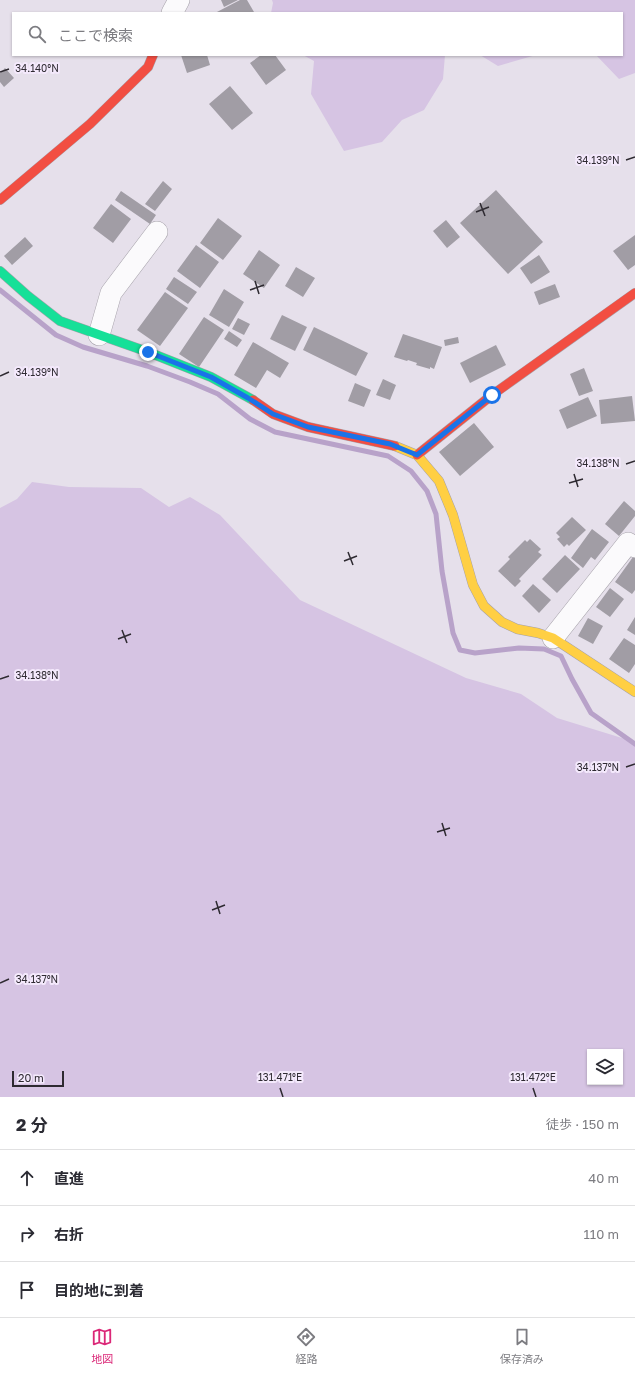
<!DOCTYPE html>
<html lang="ja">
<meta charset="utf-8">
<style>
body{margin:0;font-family:"Golos Text","Noto Sans JP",sans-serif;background:#f2f2f3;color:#2b2b33}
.controls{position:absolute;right:12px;bottom:12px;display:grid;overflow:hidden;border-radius:0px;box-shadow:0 1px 3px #0004}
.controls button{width:36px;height:36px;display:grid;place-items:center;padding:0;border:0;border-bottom:1px solid #e1e1e2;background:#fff;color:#2b2b33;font:20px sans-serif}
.scale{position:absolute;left:12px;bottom:10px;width:52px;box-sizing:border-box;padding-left:4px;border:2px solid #2e2a31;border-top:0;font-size:11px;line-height:14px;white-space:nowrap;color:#2e2a31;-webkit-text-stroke:3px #f4e9fc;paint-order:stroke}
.stop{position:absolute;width:12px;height:12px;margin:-9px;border:3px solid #1a73e8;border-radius:50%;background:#fff}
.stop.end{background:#1a73e8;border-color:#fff;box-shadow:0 1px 4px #0008}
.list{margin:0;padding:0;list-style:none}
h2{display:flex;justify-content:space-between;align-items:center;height:52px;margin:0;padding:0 16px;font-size:17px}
h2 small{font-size:13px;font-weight:400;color:#7c7c81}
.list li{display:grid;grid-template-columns:26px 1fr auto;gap:12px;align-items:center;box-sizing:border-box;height:56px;padding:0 16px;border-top:1px solid #e1e1e2}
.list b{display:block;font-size:15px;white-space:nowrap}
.list em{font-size:13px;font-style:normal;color:#7c7c81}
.icon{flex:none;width:22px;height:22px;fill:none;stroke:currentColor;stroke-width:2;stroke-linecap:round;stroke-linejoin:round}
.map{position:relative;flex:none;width:635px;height:1097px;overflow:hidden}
.search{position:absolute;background:#fff;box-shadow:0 1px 3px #0004;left:12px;right:12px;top:12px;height:44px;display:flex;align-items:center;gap:10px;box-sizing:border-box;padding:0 14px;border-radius:0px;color:#7c7c81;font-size:15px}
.sheet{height:220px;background:#fff}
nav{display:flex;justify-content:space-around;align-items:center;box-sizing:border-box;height:56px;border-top:1px solid #e1e1e2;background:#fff;font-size:11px;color:#7c7c81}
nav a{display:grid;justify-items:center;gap:2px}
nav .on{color:#db2777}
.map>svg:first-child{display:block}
.green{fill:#d6c4e3;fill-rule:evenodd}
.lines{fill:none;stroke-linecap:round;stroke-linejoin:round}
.stream{stroke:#b8a2c9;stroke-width:5}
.building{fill:#a19da5}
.street-casing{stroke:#a5a1a9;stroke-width:22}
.fast-casing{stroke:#a5a1a9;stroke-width:10}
.slow-casing{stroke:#a5a1a9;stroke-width:10}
.jam-casing{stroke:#a5a1a9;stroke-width:10}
.street{stroke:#fbfafc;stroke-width:21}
.fast{stroke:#16e098;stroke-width:9}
.slow{stroke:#ffcf43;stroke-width:9}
.jam{stroke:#f24e42;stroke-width:9}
.route{stroke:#1a73e8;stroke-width:5}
.ticks{fill:none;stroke:#2e2a31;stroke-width:1.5}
.ticks-label{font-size:10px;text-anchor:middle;fill:#2e2a31;stroke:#f4e9fc;stroke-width:4;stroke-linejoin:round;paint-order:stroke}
</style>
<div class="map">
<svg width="635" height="1097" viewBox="0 0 635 1097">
<rect width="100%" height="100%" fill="#e6e0eb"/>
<path class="green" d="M 272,0 L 635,0 L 635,73 L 619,79 L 596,55 L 622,55 L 622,13 L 271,13 L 273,3 Z
M 303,55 L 445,55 L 443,79 L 424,110 L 402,120 L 382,142 L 344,151 L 311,94 L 314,61 Z
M 480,55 L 536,55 L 498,66 Z
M 32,482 L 69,487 L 141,488 L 169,507 L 190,497 L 220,515 L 300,600 L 466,678 L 521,694 L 557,718 L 635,742 L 635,1097 L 0,1097 L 0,508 L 17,499 ZM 590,1052 L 620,1052 L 620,1082 L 590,1082 Z"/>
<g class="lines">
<path class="stream" d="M 0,290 L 56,335 L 83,347 L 147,366 L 190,382 L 218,394 L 250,419 L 275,432 L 388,456 L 411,471 L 427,491 L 436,514 L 442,571 L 453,633 L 460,650 L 475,653 L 519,648 L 544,649 L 561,656 L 572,679 L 591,713 L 635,744"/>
</g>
<path class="building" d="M 221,0 L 238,0 L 224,7 Z
M 240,0 L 247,0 L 254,12 L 251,13 L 215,13 Z
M 181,55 L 207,55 L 210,65 L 187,73 Z
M 261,55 L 275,55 L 286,70 L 266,85 L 250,63 Z
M 5,68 L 14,78 L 4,87 L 0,82 L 0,73 Z
M 230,86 L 253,113 L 232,130 L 209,104 Z
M 163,181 L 172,189 L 155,211 L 145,204 Z
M 496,190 L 543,242 L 508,274 L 460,223 Z
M 121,191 L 156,215 L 150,224 L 115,200 Z
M 111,204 L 131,219 L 113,243 L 93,228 Z
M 218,218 L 242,236 L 223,260 L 200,243 Z
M 446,220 L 460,237 L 447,248 L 433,231 Z
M 635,235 L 635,265 L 628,270 L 613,251 Z
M 25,237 L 33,246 L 12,265 L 4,256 Z
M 196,245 L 219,262 L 200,288 L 177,271 Z
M 259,250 L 280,265 L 264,288 L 243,274 Z
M 539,255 L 550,272 L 531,284 L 520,268 Z
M 296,267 L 315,278 L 303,297 L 285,286 Z
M 174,277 L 197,292 L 188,304 L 166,289 Z
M 555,284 L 560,297 L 539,305 L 534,292 Z
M 224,289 L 244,302 L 229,327 L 209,315 Z
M 165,292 L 188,308 L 160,346 L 137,330 Z
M 282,315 L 307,327 L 295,351 L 270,339 Z
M 204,317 L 224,330 L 199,367 L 179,354 Z
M 238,318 L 250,324 L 244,335 L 232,329 Z
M 314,327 L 368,353 L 356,376 L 303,350 Z
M 229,331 L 242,340 L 237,347 L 224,339 Z
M 403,334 L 442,347 L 434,369 L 430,367 L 430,369 L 416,365 L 417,363 L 408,360 L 407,361 L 394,357 Z
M 458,337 L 459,343 L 445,346 L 444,340 Z
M 253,342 L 289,363 L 280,378 L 267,370 L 256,388 L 234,375 Z
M 496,345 L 506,365 L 470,383 L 460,363 Z
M 584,368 L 593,391 L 579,396 L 570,374 Z
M 383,379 L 396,385 L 390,400 L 376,395 Z
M 355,383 L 371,390 L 364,407 L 348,401 Z
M 632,396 L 635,421 L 601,424 L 599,400 Z
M 588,397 L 597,416 L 567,429 L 559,410 Z
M 474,423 L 494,447 L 460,476 L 439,452 Z
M 624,501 L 635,511 L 635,516 L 619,536 L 605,524 Z
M 572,517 L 586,530 L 569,546 L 567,544 L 564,547 L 557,539 L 560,537 L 556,533 Z
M 592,529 L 609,542 L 595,560 L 591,557 L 583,568 L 571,558 Z
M 530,539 L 541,549 L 538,552 L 542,555 L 519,579 L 521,581 L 515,587 L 498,571 L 510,559 L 508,557 L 525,540 L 527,542 Z
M 565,555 L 580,569 L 557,593 L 542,579 Z
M 633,557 L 635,558 L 635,590 L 632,594 L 615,582 Z
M 533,584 L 551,600 L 539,613 L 522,596 Z
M 610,588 L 624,599 L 610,617 L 596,607 Z
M 635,617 L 635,635 L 627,630 Z
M 588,618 L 603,626 L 593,644 L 578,636 Z
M 624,638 L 635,645 L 635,664 L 629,673 L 609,659 Z"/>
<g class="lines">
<g class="street-casing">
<path id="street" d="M 172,13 L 179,0
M 99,335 L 111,293 L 157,232
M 553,638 L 628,543 L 635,547"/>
</g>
<g class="fast-casing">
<path id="fast" d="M 0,271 L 28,296 L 60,321 L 148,352 L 211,377 L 253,400"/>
</g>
<g class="slow-casing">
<path id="slow" d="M 395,446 L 417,455 L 439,481 L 453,515 L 473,585 L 484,606 L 502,622 L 517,629 L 538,633 L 553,638 L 635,692"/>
</g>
<g class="jam-casing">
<path id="jam" d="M 0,200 L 90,124 L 148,67 L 153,55
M 253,400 L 273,414 L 308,427 L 395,446
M 417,455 L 492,395 L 635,293"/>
</g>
<use href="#street" class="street"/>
<use href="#fast" class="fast"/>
<use href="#slow" class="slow"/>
<use href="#jam" class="jam"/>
</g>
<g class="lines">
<path class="route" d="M 148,352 L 211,377 L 248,398 L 273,414 L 308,427 L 390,444 L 417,455 L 492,395"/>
</g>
<path class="ticks" d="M 0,72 L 9,69M 626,160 L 635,157M 480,203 L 485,216M 476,212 L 489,207M 255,281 L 259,294M 250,290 L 264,285M 0,376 L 9,372M 626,464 L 635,461M 574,474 L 578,487M 569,483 L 583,479M 348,552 L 353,565M 344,561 L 357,556M 122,630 L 127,643M 118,639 L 131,634M 0,679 L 9,676M 626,767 L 635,764M 442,823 L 446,836M 437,832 L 450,828M 216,901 L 220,914M 212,910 L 225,905M 0,983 L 9,979M 280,1088 L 283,1097M 533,1088 L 536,1097"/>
<g class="ticks-label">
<text x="37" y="72">34.140°N</text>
<text x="598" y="164">34.139°N</text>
<text x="37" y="376">34.139°N</text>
<text x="598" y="467">34.138°N</text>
<text x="37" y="679">34.138°N</text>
<text x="598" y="771">34.137°N</text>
<text x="37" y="983">34.137°N</text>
<text x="280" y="1081">131.471°E</text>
<text x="533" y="1081">131.472°E</text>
</g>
</svg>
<div class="controls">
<button><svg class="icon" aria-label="layers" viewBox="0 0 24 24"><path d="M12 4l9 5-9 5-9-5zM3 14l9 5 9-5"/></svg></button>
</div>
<div class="scale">20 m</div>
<div class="stop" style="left:492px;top:395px"></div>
<div class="stop end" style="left:148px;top:352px"></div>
<div class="search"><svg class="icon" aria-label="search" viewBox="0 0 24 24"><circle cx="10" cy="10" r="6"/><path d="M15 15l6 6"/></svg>ここで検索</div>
</div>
<section class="sheet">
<h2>2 分<small>徒歩 · 150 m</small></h2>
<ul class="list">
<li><svg class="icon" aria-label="ahead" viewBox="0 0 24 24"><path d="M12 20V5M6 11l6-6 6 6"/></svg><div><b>直進</b></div><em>40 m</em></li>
<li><svg class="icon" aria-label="right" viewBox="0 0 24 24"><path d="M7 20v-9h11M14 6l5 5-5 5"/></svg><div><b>右折</b></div><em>110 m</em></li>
<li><svg class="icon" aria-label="arrive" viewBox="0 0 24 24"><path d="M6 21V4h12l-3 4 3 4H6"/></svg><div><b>目的地に到着</b></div></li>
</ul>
</section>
<nav>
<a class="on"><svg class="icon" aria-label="map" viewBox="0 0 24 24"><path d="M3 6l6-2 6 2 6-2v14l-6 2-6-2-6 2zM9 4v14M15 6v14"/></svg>地図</a>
<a><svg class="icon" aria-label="directions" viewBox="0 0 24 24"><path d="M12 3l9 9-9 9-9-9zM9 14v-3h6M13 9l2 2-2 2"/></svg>経路</a>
<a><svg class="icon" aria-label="saved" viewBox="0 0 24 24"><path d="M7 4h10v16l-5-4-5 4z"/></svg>保存済み</a>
</nav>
